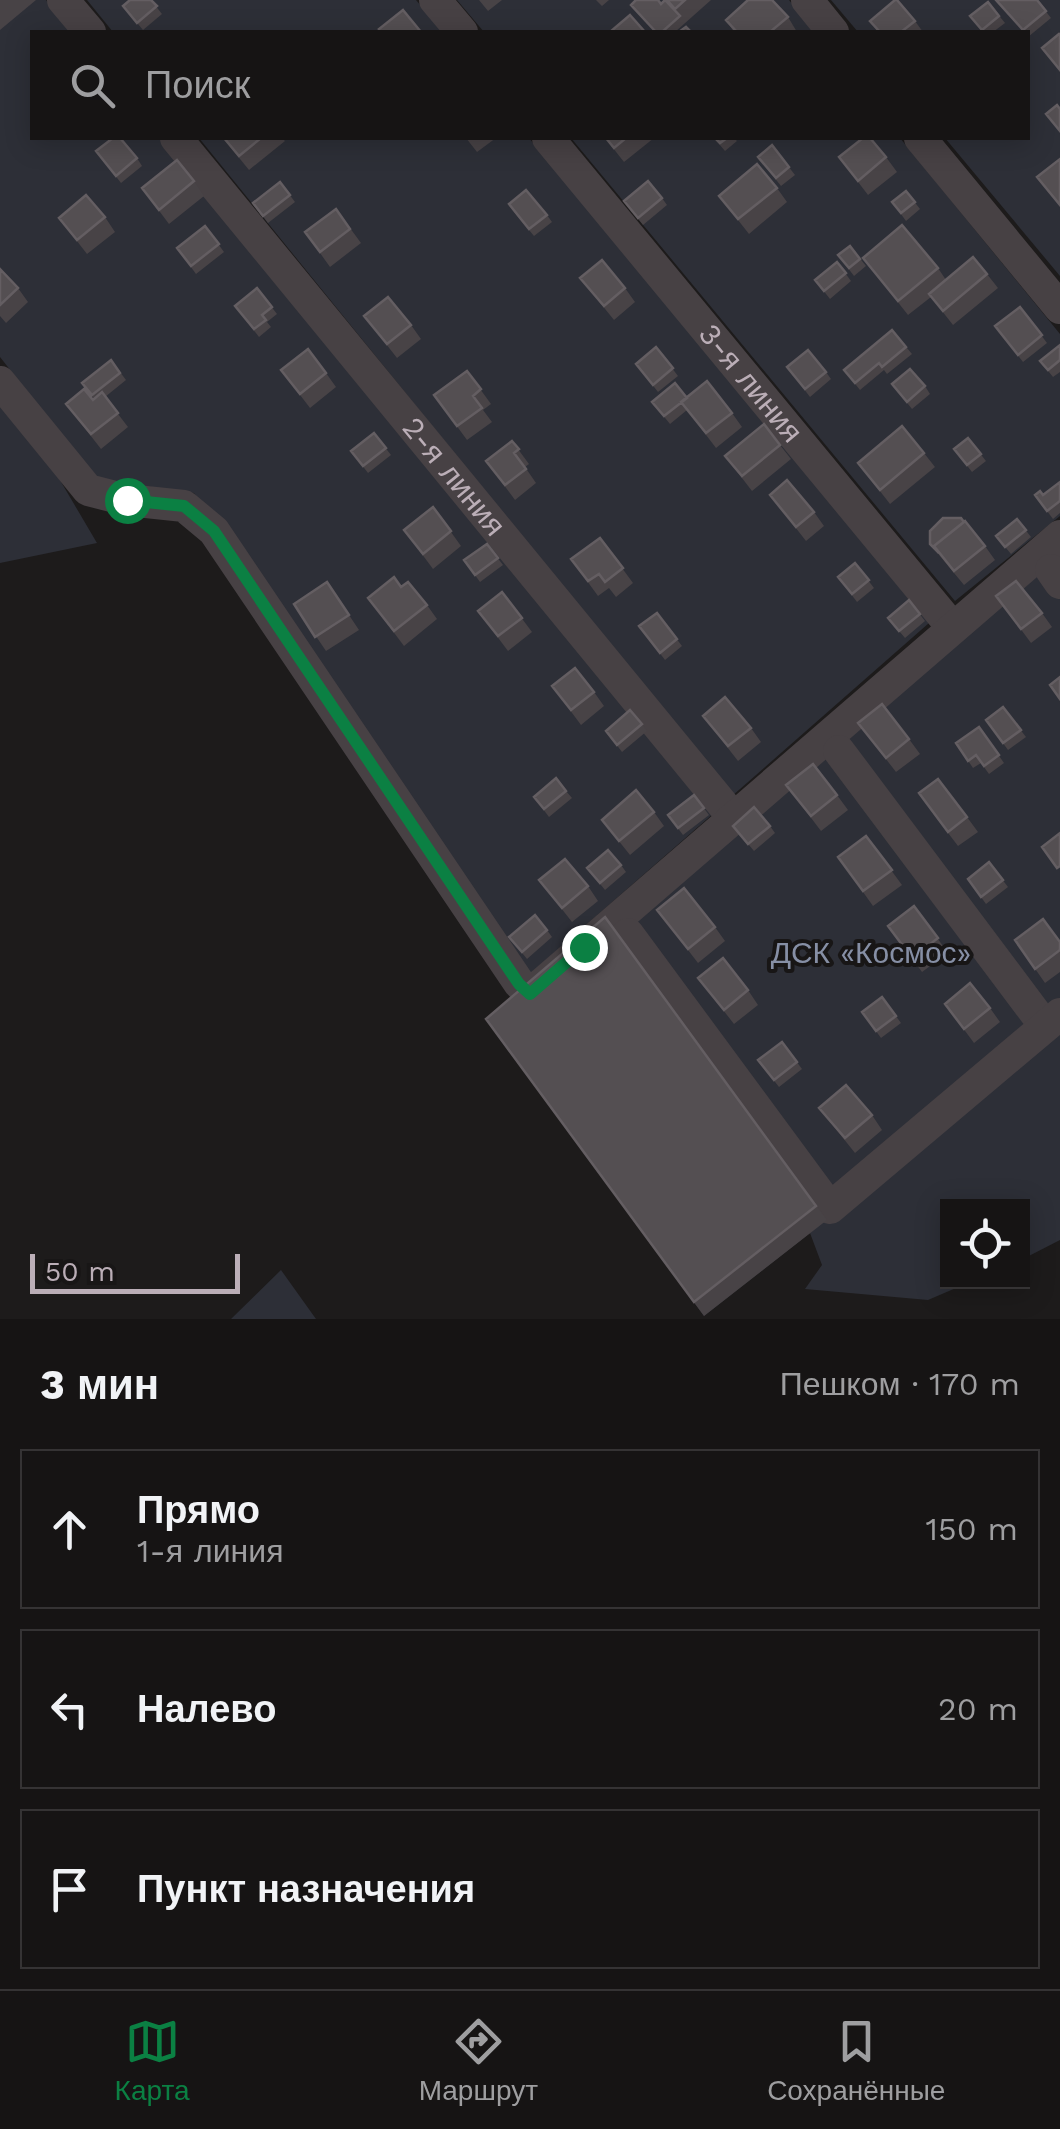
<!DOCTYPE html>
<html lang="ru">
<meta charset="utf-8">
<style>
body{margin:0;font-family:"Work Sans",sans-serif;background:#232122;color:#f1f3f6}
.controls{position:absolute;right:30px;bottom:30px;display:grid;overflow:hidden;border-radius:0px;box-shadow:0 5px 25px #0003}
.controls button{width:90px;height:90px;display:grid;place-items:center;padding:0;border:0;border-bottom:2px solid #353334;background:#161414;color:#f1f3f6;font:50px sans-serif}
.scale{position:absolute;left:30px;bottom:25px;width:210px;box-sizing:border-box;padding-left:10px;border:5px solid #bbaeb7;border-top:0;font-size:28px;line-height:35px;white-space:nowrap;color:#bbaeb7;-webkit-text-stroke:8px #181616;paint-order:stroke}
.stop{position:absolute;width:30px;height:30px;margin:-22px;border:8px solid #0b8043;border-radius:50%;background:#fff}
.stop.end{background:#0b8043;border-color:#fff;box-shadow:0 2px 10px #0008}
.list{margin:0;padding:0;list-style:none}
h2{display:flex;justify-content:space-between;align-items:center;height:130px;margin:0;padding:0 40px;font-size:42px}
h2 small{font-size:32px;font-weight:400;color:#9e9ea0}
.list li{display:grid;grid-template-columns:65px 1fr auto;gap:30px;align-items:center;box-sizing:border-box;height:160px;margin:0 20px 20px;padding:0 20px;border:2px solid #353334;border-radius:0px}
.list b{display:block;font-size:38px;white-space:nowrap}
.list p{margin:0;font-size:32px;white-space:nowrap;color:#9e9ea0}
.list em{font-size:32px;font-style:normal;color:#9e9ea0}
.icon{flex:none;width:55px;height:55px;fill:none;stroke:currentColor;stroke-width:2;stroke-linecap:round;stroke-linejoin:round}
.map{position:relative;flex:none;width:1060px;height:1319px;overflow:hidden}
.search{position:absolute;background:#161414;box-shadow:0 5px 25px #0003;left:30px;right:30px;top:30px;height:110px;display:flex;align-items:center;gap:25px;box-sizing:border-box;padding:0 35px;border-radius:0px;color:#9e9ea0;font-size:38px}
.sheet{height:670px;background:#161414}
nav{display:flex;justify-content:space-around;align-items:center;box-sizing:border-box;height:140px;border-top:2px solid #353334;background:#161414;font-size:28px;color:#9e9ea0}
nav a{display:grid;justify-items:center;gap:5px}
nav .on{color:#0b8043}
.map>svg:first-child{display:block}
.green{fill:#2d2f37}
.lines{fill:none;stroke-linecap:round;stroke-linejoin:round}
.minor{stroke:#474144;stroke-width:32}
.wall{fill:#484346}
.building{fill:#544f52;stroke:#645e62;stroke-width:2.5}
.route{stroke:#0b8043;stroke-width:12}
.labels{text-anchor:middle;stroke-width:8;stroke-linejoin:round;paint-order:stroke}
.street-label{font-size:30px;fill:#bbaeb7;stroke:#181616}
.park-label{font-size:30px;fill:#868fa5;stroke:#181616}
</style>
<div class="map">
<svg width="1060" height="1319" viewBox="0 0 1060 1319">
<rect width="100%" height="100%" fill="#1d1b1b"/>
<path class="green" d="M 0,0 L 46,0 L 72,32 L 32,32 L 32,138 L 159,138 L 714,813 L 523,980 L 194,493 L 96,479 L 0,357 Z
M 87,0 L 416,0 L 443,32 L 113,32 Z
M 457,0 L 789,0 L 815,32 L 484,32 Z
M 831,0 L 1060,0 L 1060,276 L 945,138 L 1028,138 L 1028,32 L 858,32 Z
M 199,138 L 529,138 L 929,623 L 732,796 Z
M 571,138 L 900,138 L 1060,334 L 1060,516 L 955,601 Z
M 0,403 L 54,470 L 97,543 L 0,563 Z
M 1060,547 L 1060,1240 L 1023,1259 L 1022,1206 L 948,1206 L 948,1282 L 970,1282 L 928,1300 L 805,1289 L 822,1265 L 810,1233 L 704,1316 L 496,1034 Z
M 281,1270 L 316,1319 L 231,1319 Z"/>
<g class="lines">
<g class="minor">
<path d="M 63,0 L 90,32"/>
<path d="M 435,0 L 462,32"/>
<path d="M 807,0 L 833,32"/>
<path id="s1" d="M 176,138 L 733,817"/>
<path id="s2" d="M 548,138 L 953,628"/>
<path d="M 920,138 L 1060,308"/>
<path d="M 0,382 L 88,490 L 127,500 L 184,506 L 214,531 L 519,983 L 530,994 L 1060,536"/>
<path d="M 1051,570 L 1060,583"/>
<path d="M 839,751 L 1045,1026"/>
<path d="M 628,934 L 830,1208 L 1060,1014"/>
</g>
</g>
<path class="wall" d="M 0,0 L 36,0 L 0,30 Z
M 151,0 L 162,14 L 143,30 L 123,6 Z
M 479,0 L 502,0 L 488,11 Z
M 596,0 L 609,0 L 602,6 Z
M 665,0 L 711,0 L 675,32 L 655,32 L 631,5 L 661,4 Z
M 996,0 L 1037,0 L 1051,18 L 1028,37 L 1028,32 L 1024,32 Z
M 988,2 L 1005,23 L 993,32 L 983,32 L 970,16 Z
M 788,17 L 797,32 L 734,32 L 726,20 Z
M 870,21 L 915,21 L 923,32 L 878,32 Z
M 223,138 L 282,138 L 285,141 L 249,170 Z
M 466,138 L 496,138 L 477,152 Z
M 605,138 L 654,138 L 624,162 Z
M 714,138 L 734,138 L 737,141 L 725,151 Z
M 772,145 L 795,175 L 781,186 L 758,157 Z
M 96,151 L 137,158 L 142,166 L 121,183 Z
M 839,157 L 886,157 L 897,172 L 868,195 Z
M 194,181 L 204,196 L 169,224 L 142,188 Z
M 280,182 L 295,202 L 268,223 L 253,203 Z
M 777,188 L 787,202 L 749,234 L 719,196 Z
M 906,191 L 920,209 L 906,221 L 892,202 Z
M 662,198 L 667,205 L 643,225 L 624,201 Z
M 336,209 L 361,243 L 330,267 L 305,232 Z
M 514,212 L 547,215 L 552,222 L 534,236 Z
M 105,217 L 115,232 L 87,254 L 59,218 Z
M 205,226 L 224,252 L 196,274 L 177,248 Z
M 850,246 L 866,266 L 854,276 L 838,255 Z
M 863,258 L 938,268 L 946,280 L 987,274 L 998,288 L 953,325 L 931,297 L 908,315 Z
M 837,262 L 851,281 L 830,299 L 815,280 Z
M 0,269 L 18,288 L 28,302 L 6,323 L 0,316 Z
M 580,278 L 625,288 L 635,302 L 614,320 Z
M 257,288 L 277,314 L 267,322 L 271,327 L 259,337 L 235,306 Z
M 1020,307 L 1047,343 L 1023,362 L 995,326 Z
M 364,316 L 411,325 L 421,339 L 397,358 Z
M 892,330 L 912,354 L 887,374 L 884,370 L 860,390 L 844,370 Z
M 1060,345 L 1060,372 L 1053,377 L 1040,361 Z
M 656,347 L 678,376 L 658,392 L 636,364 Z
M 111,360 L 126,380 L 105,397 L 128,427 L 101,449 L 66,404 L 94,399 L 82,383 Z
M 787,367 L 826,372 L 831,379 L 810,397 Z
M 281,370 L 326,373 L 336,387 L 310,408 Z
M 467,371 L 491,404 L 483,410 L 492,422 L 467,440 L 434,395 Z
M 892,384 L 925,386 L 930,394 L 912,409 Z
M 687,398 L 732,413 L 742,427 L 716,448 L 687,410 L 670,424 L 652,402 Z
M 374,433 L 391,455 L 368,473 L 351,451 Z
M 968,438 L 986,461 L 972,472 L 954,449 Z
M 512,441 L 529,464 L 525,467 L 536,483 L 515,500 L 486,461 Z
M 780,445 L 791,459 L 752,491 L 725,456 Z
M 924,453 L 935,467 L 890,504 L 858,463 Z
M 1060,482 L 1060,513 L 1053,519 L 1035,495 L 1043,495 Z
M 770,495 L 814,512 L 824,526 L 806,541 Z
M 433,507 L 461,546 L 433,569 L 404,530 Z
M 1017,519 L 1031,537 L 1011,554 L 996,536 Z
M 600,538 L 633,583 L 616,597 L 609,588 L 598,596 L 571,559 Z
M 487,544 L 503,565 L 480,582 L 464,560 Z
M 930,544 L 985,546 L 995,560 L 964,585 Z
M 855,563 L 874,588 L 857,602 L 838,577 Z
M 327,582 L 359,630 L 326,651 L 294,604 Z
M 401,587 L 427,605 L 437,619 L 404,646 L 368,598 Z
M 502,592 L 532,632 L 508,651 L 478,611 Z
M 996,596 L 1042,613 L 1052,627 L 1031,643 Z
M 909,600 L 925,621 L 905,638 L 888,618 Z
M 657,613 L 682,646 L 665,660 L 639,626 Z
M 552,686 L 594,692 L 604,706 L 581,725 Z
M 1003,707 L 1026,737 L 1008,750 L 986,720 Z
M 703,716 L 751,728 L 761,742 L 738,761 Z
M 858,723 L 909,739 L 920,754 L 896,772 Z
M 642,724 L 647,731 L 622,752 L 606,731 Z
M 979,727 L 1004,763 L 989,774 L 981,763 L 973,768 L 956,743 Z
M 786,785 L 837,795 L 848,810 L 821,831 Z
M 566,791 L 572,798 L 549,817 L 534,797 Z
M 694,795 L 709,815 L 683,835 L 668,815 Z
M 929,808 L 967,817 L 978,832 L 958,846 Z
M 654,812 L 664,826 L 630,855 L 602,820 Z
M 733,826 L 770,826 L 775,833 L 754,851 Z
M 866,836 L 902,885 L 873,906 L 838,857 Z
M 989,862 L 1008,887 L 986,904 L 968,879 Z
M 621,865 L 626,872 L 605,890 L 587,868 Z
M 539,880 L 588,886 L 598,901 L 572,922 Z
M 914,906 L 948,953 L 922,972 L 888,926 Z
M 657,910 L 715,927 L 725,941 L 698,963 Z
M 605,917 L 827,1220 L 704,1316 L 486,1019 Z
M 547,930 L 552,937 L 527,959 L 509,937 Z
M 1015,940 L 1060,942 L 1060,972 L 1045,983 Z
M 698,978 L 748,990 L 758,1005 L 734,1024 Z
M 882,997 L 901,1023 L 881,1038 L 862,1012 Z
M 945,1004 L 990,1008 L 1000,1022 L 974,1043 Z
M 782,1042 L 802,1069 L 779,1087 L 758,1060 Z
M 819,1108 L 872,1115 L 882,1130 L 855,1153 Z"/>
<path class="building" d="M 130,0 L 151,0 L 157,6 L 137,23 L 123,6 Z
M 636,0 L 658,0 L 661,4 L 665,0 L 680,16 L 662,32 L 656,32 L 631,5 Z
M 667,0 L 685,0 L 675,9 Z
M 748,0 L 772,0 L 788,17 L 770,32 L 737,32 L 726,20 Z
M 895,0 L 897,0 L 915,21 L 901,32 L 880,32 L 870,21 Z
M 996,0 L 1037,0 L 1046,11 L 1023,30 Z
M 988,2 L 999,16 L 982,30 L 970,16 Z
M 403,10 L 421,32 L 382,32 L 379,29 Z
M 630,15 L 645,32 L 610,32 Z
M 686,27 L 691,32 L 679,32 Z
M 1059,34 L 1060,35 L 1060,70 L 1042,48 Z
M 1057,105 L 1060,109 L 1060,131 L 1046,114 Z
M 113,138 L 120,138 L 137,158 L 116,176 L 96,151 Z
M 224,138 L 261,138 L 239,156 Z
M 606,138 L 626,138 L 614,148 Z
M 715,138 L 727,138 L 720,143 Z
M 863,138 L 870,138 L 886,157 L 858,181 L 839,157 Z
M 772,145 L 789,167 L 776,178 L 758,157 Z
M 1060,159 L 1060,205 L 1037,177 Z
M 177,160 L 194,181 L 159,210 L 142,188 Z
M 757,164 L 777,188 L 738,219 L 719,196 Z
M 648,181 L 662,198 L 638,218 L 624,201 Z
M 280,182 L 290,195 L 263,216 L 253,203 Z
M 526,190 L 547,215 L 529,229 L 509,204 Z
M 906,191 L 915,202 L 901,213 L 892,202 Z
M 86,195 L 105,217 L 77,240 L 59,218 Z
M 336,209 L 350,229 L 320,252 L 305,232 Z
M 902,225 L 938,268 L 898,301 L 863,258 Z
M 205,226 L 219,244 L 191,266 L 177,248 Z
M 850,246 L 860,259 L 849,268 L 838,255 Z
M 973,257 L 987,274 L 943,311 L 929,294 Z
M 602,260 L 625,288 L 604,306 L 580,278 Z
M 837,262 L 846,273 L 824,291 L 815,280 Z
M 0,269 L 18,288 L 0,305 Z
M 257,288 L 272,307 L 262,315 L 266,320 L 254,329 L 235,306 Z
M 388,297 L 411,325 L 387,344 L 364,316 Z
M 1020,307 L 1042,335 L 1018,355 L 995,326 Z
M 892,330 L 906,347 L 882,367 L 879,363 L 855,383 L 844,370 Z
M 1060,345 L 1060,360 L 1048,370 L 1040,361 Z
M 656,347 L 673,368 L 653,385 L 636,364 Z
M 308,349 L 326,373 L 300,394 L 281,370 Z
M 808,350 L 826,372 L 805,389 L 787,367 Z
M 111,360 L 120,373 L 92,395 L 82,383 Z
M 910,369 L 925,386 L 907,402 L 892,384 Z
M 467,371 L 481,389 L 473,396 L 482,408 L 457,426 L 434,395 Z
M 707,381 L 732,413 L 706,433 L 681,402 Z
M 675,383 L 687,398 L 664,416 L 652,402 Z
M 84,389 L 93,400 L 102,392 L 118,413 L 91,434 L 66,404 Z
M 764,424 L 780,445 L 742,476 L 725,456 Z
M 902,426 L 924,453 L 880,490 L 858,463 Z
M 374,433 L 386,448 L 363,466 L 351,451 Z
M 968,438 L 981,454 L 967,465 L 954,449 Z
M 512,441 L 519,449 L 514,453 L 526,469 L 505,485 L 486,461 Z
M 787,480 L 814,512 L 796,527 L 770,495 Z
M 1060,482 L 1060,501 L 1047,511 L 1035,495 L 1040,491 L 1043,495 Z
M 433,507 L 451,531 L 423,554 L 404,530 Z
M 943,518 L 961,518 L 964,522 L 934,546 L 939,553 L 930,544 L 930,531 Z
M 1017,519 L 1026,530 L 1005,547 L 996,536 Z
M 965,521 L 985,546 L 954,571 L 934,546 Z
M 600,538 L 623,568 L 605,582 L 599,574 L 588,581 L 571,559 Z
M 487,544 L 498,558 L 475,575 L 464,560 Z
M 855,563 L 869,580 L 852,594 L 838,577 Z
M 394,577 L 401,587 L 408,582 L 427,605 L 394,631 L 368,598 Z
M 1016,581 L 1042,613 L 1021,629 L 996,596 Z
M 327,582 L 349,615 L 315,637 L 294,604 Z
M 502,592 L 522,618 L 498,636 L 478,611 Z
M 909,600 L 920,614 L 899,631 L 888,618 Z
M 657,613 L 677,639 L 660,653 L 639,626 Z
M 575,668 L 594,692 L 571,710 L 552,686 Z
M 1060,677 L 1060,699 L 1050,685 Z
M 725,697 L 751,728 L 728,746 L 703,716 Z
M 882,704 L 909,739 L 886,758 L 858,723 Z
M 1003,707 L 1021,730 L 1003,743 L 986,720 Z
M 630,710 L 642,724 L 617,745 L 606,731 Z
M 979,727 L 999,755 L 984,766 L 976,755 L 968,761 L 956,743 Z
M 813,764 L 837,795 L 811,816 L 786,785 Z
M 556,778 L 566,791 L 544,809 L 534,797 Z
M 938,779 L 967,817 L 948,832 L 919,793 Z
M 636,790 L 654,812 L 619,841 L 602,820 Z
M 694,795 L 704,808 L 678,828 L 668,815 Z
M 754,807 L 770,826 L 748,844 L 733,826 Z
M 1060,833 L 1060,866 L 1057,868 L 1042,847 Z
M 866,836 L 892,870 L 863,891 L 838,857 Z
M 608,850 L 621,865 L 600,883 L 587,868 Z
M 565,859 L 588,886 L 562,908 L 539,880 Z
M 989,862 L 1003,880 L 981,897 L 968,879 Z
M 684,888 L 715,927 L 688,949 L 657,910 Z
M 914,906 L 938,938 L 912,958 L 888,926 Z
M 535,915 L 547,930 L 522,952 L 509,937 Z
M 605,917 L 816,1206 L 694,1302 L 486,1019 Z
M 1043,919 L 1060,942 L 1060,950 L 1035,969 L 1015,940 Z
M 723,958 L 748,990 L 724,1010 L 698,978 Z
M 970,983 L 990,1008 L 964,1029 L 945,1004 Z
M 882,997 L 896,1016 L 876,1031 L 862,1012 Z
M 782,1042 L 797,1062 L 774,1080 L 758,1060 Z
M 846,1085 L 872,1115 L 845,1138 L 819,1108 Z"/>
<g class="lines">
<path class="route" d="M 127,500 L 184,506 L 214,531 L 519,984 L 530,994 L 584,947"/>
</g>
<g class="labels">
<g class="street-label">
<text dy="10" stroke="none"><textPath href="#s2" startOffset="318">3-я линия</textPath></text>
<text dy="10" stroke="none"><textPath href="#s1" startOffset="438">2-я линия</textPath></text>
</g>
<g class="park-label">
<text x="871" y="963">ДСК «Космос»</text>
</g>
</g>
</svg>
<div class="controls">
<button><svg class="icon" aria-label="locate" viewBox="0 0 24 24"><circle cx="12" cy="12" r="6"/><path d="M12 2v4M12 18v4M2 12h4M18 12h4"/></svg></button>
</div>
<div class="scale">50 m</div>
<div class="stop" style="left:127px;top:500px"></div>
<div class="stop end" style="left:584px;top:947px"></div>
<div class="search"><svg class="icon" aria-label="search" viewBox="0 0 24 24"><circle cx="10" cy="10" r="6"/><path d="M15 15l6 6"/></svg>Поиск</div>
</div>
<section class="sheet">
<h2>3 мин<small>Пешком · 170 m</small></h2>
<ul class="list">
<li><svg class="icon" aria-label="ahead" viewBox="0 0 24 24"><path d="M12 20V5M6 11l6-6 6 6"/></svg><div><b>Прямо</b><p>1-я линия</p></div><em>150 m</em></li>
<li><svg class="icon" aria-label="left" viewBox="0 0 24 24"><path d="M17 20v-9H6M10 6l-5 5 5 5"/></svg><div><b>Налево</b></div><em>20 m</em></li>
<li><svg class="icon" aria-label="arrive" viewBox="0 0 24 24"><path d="M6 21V4h12l-3 4 3 4H6"/></svg><div><b>Пункт назначения</b></div></li>
</ul>
</section>
<nav>
<a class="on"><svg class="icon" aria-label="map" viewBox="0 0 24 24"><path d="M3 6l6-2 6 2 6-2v14l-6 2-6-2-6 2zM9 4v14M15 6v14"/></svg>Карта</a>
<a><svg class="icon" aria-label="directions" viewBox="0 0 24 24"><path d="M12 3l9 9-9 9-9-9zM9 14v-3h6M13 9l2 2-2 2"/></svg>Маршрут</a>
<a><svg class="icon" aria-label="saved" viewBox="0 0 24 24"><path d="M7 4h10v16l-5-4-5 4z"/></svg>Сохранённые</a>
</nav>
